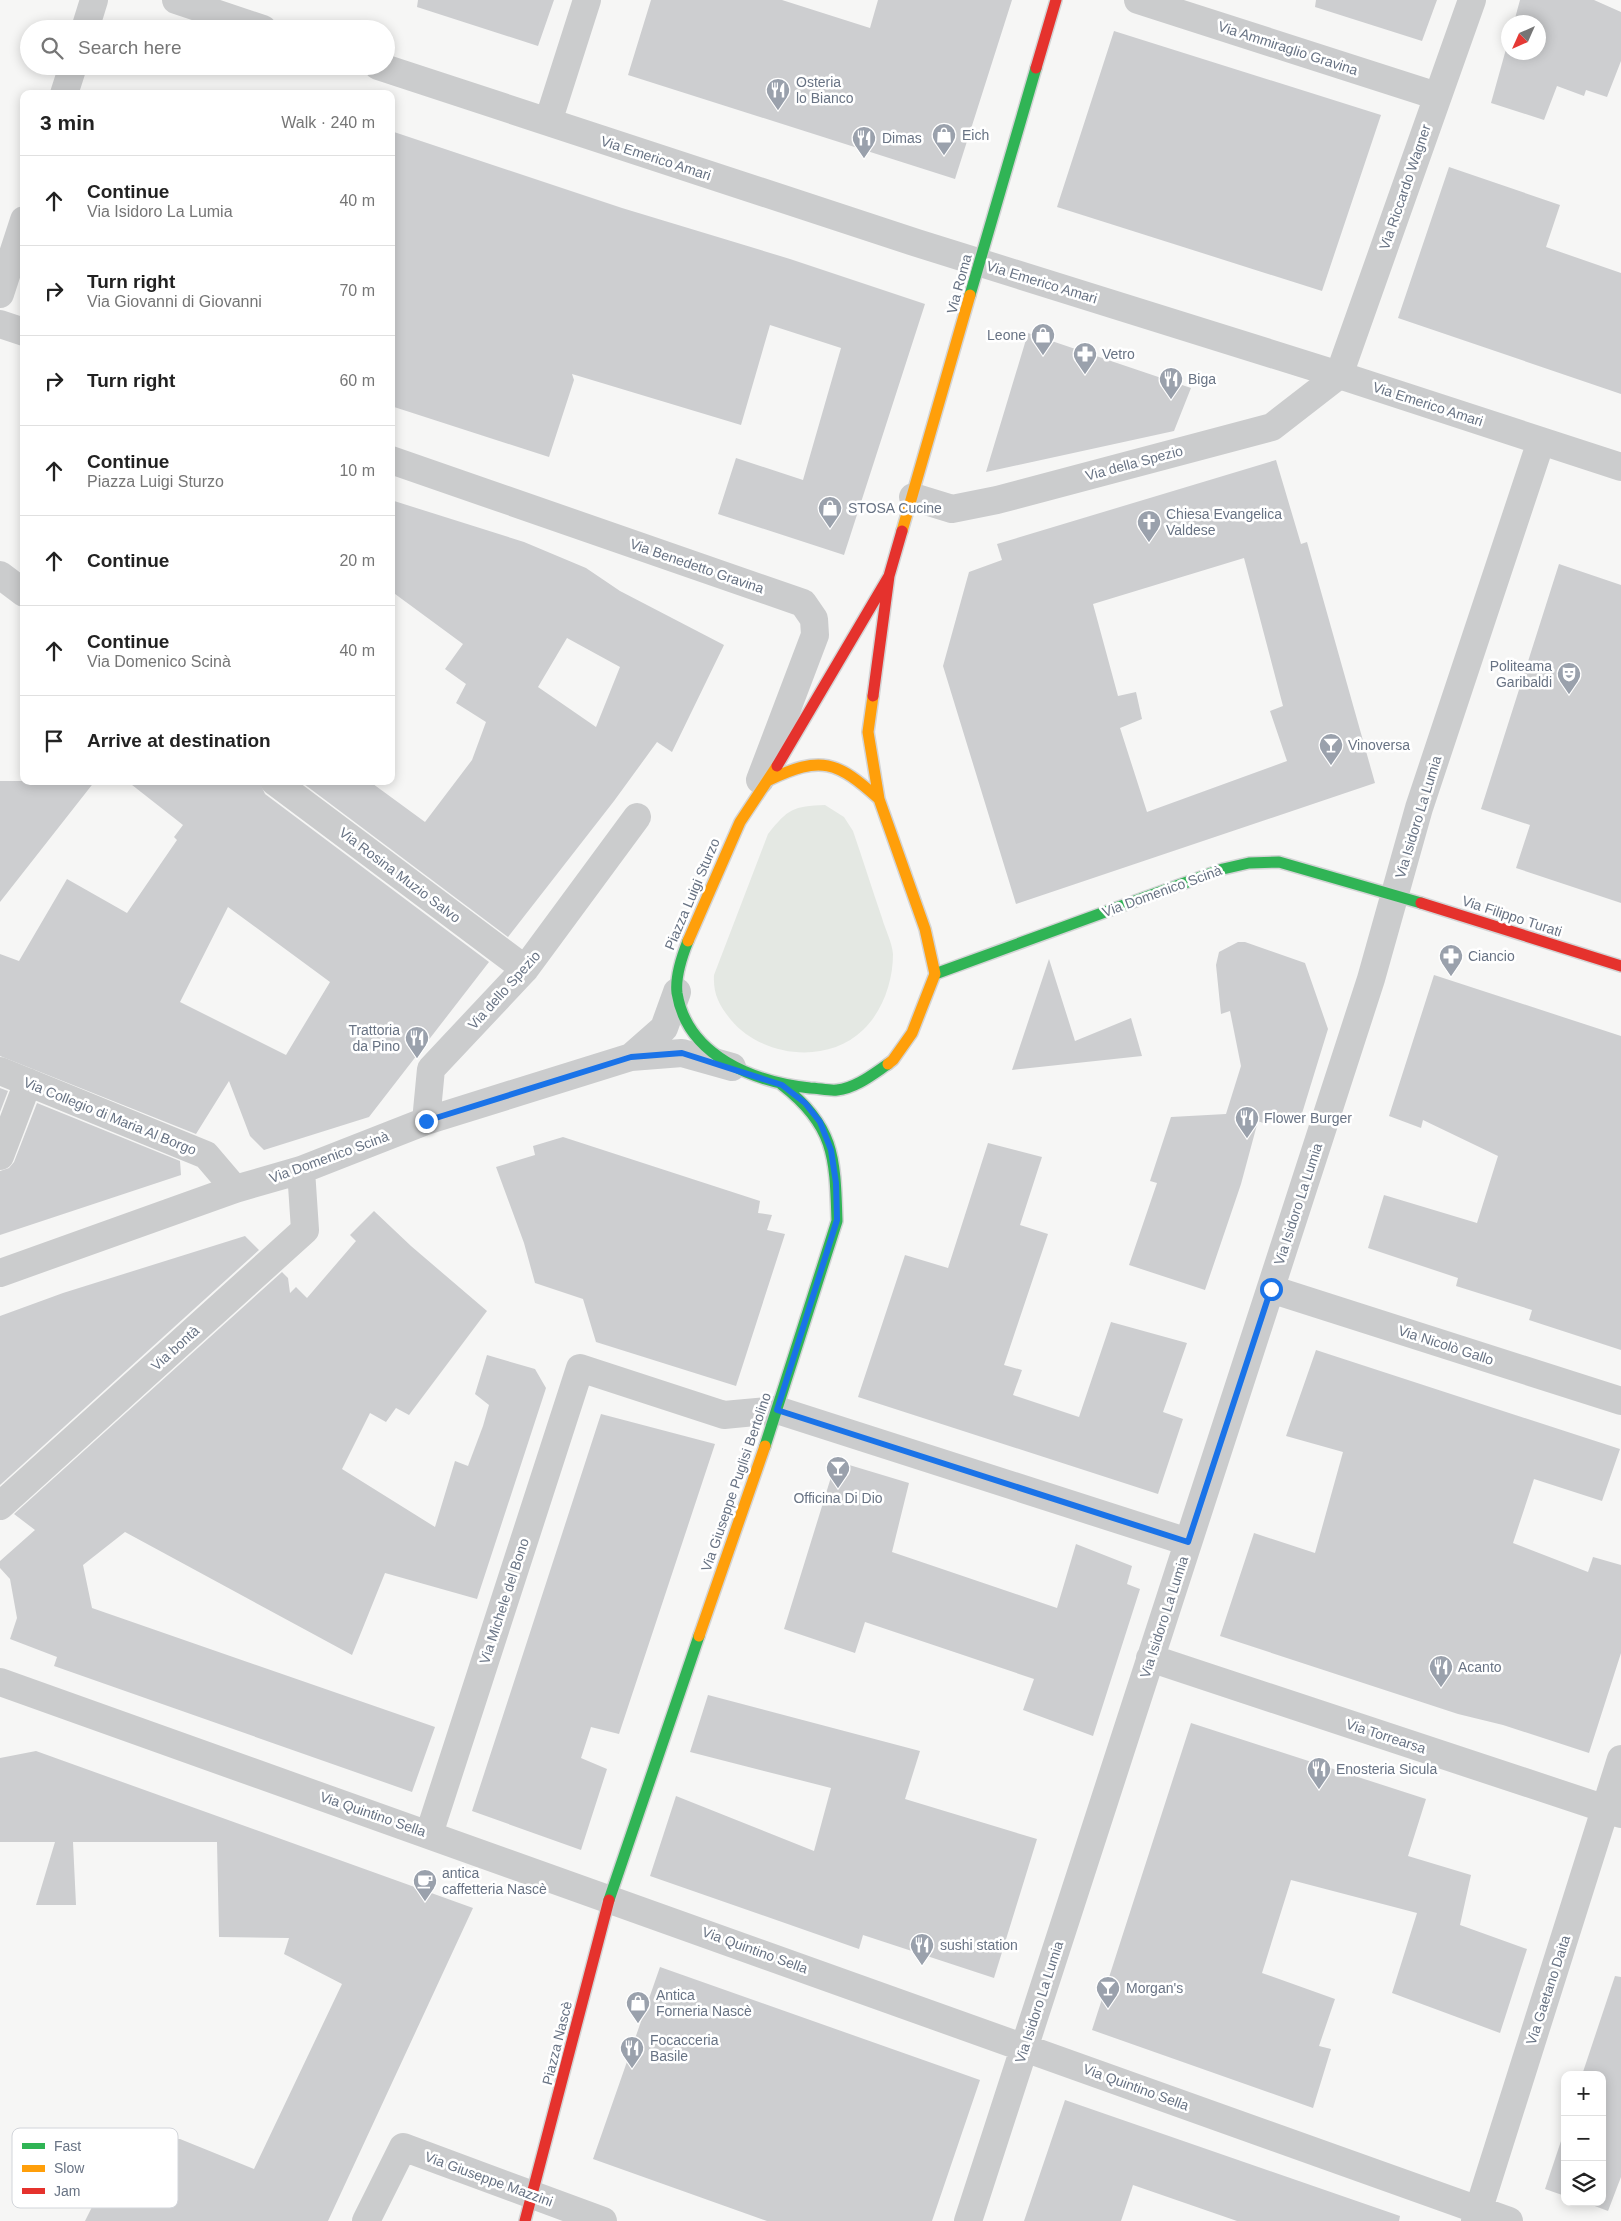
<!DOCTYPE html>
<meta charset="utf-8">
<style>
body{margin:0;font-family:Arial,sans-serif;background:#f6f6f6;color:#222}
.controls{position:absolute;right:15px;bottom:15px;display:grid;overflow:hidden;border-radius:10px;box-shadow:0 2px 12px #0003}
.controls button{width:45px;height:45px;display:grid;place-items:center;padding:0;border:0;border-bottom:1px solid #e0e0e0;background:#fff;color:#222;font:25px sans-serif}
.compass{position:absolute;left:1501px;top:15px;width:45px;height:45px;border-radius:50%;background:#fff;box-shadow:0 2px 12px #0003;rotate:225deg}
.stop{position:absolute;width:15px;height:15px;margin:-11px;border:4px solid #1a73e8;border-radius:50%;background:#fff}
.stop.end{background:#1a73e8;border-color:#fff;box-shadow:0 1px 5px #0008}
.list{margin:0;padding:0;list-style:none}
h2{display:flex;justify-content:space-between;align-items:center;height:65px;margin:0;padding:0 20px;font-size:21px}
h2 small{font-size:16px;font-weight:400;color:#767676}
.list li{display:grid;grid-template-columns:32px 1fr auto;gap:15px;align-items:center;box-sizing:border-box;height:90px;padding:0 20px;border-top:1px solid #e0e0e0}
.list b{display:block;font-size:19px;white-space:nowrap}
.list p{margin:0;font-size:16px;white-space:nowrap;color:#767676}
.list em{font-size:16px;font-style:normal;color:#767676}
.icon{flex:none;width:28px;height:28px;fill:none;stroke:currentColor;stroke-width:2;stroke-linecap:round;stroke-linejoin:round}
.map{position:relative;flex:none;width:1621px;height:2221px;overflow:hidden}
.search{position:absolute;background:#fff;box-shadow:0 2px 12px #0003;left:20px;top:20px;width:375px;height:55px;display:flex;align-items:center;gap:12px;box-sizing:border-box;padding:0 18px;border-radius:28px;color:#767676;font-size:19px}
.panel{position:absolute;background:#fff;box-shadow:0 2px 12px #0003;left:20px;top:90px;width:375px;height:695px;border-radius:10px}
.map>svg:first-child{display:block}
.green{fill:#e4e8e3}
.building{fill:#cdced0;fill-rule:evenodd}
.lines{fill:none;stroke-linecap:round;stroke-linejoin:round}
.fast-casing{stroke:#d3d4d5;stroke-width:14}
.slow-casing{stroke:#d3d4d5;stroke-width:14}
.jam-casing{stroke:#d3d4d5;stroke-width:14}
.street{stroke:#cbcccd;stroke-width:28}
.fast{stroke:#30b455;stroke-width:11}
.slow{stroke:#ff9f0a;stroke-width:11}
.jam{stroke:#e5322d;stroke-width:11}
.route{stroke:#1a73e8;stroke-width:6}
.labels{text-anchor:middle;stroke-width:5;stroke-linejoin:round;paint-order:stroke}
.street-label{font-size:14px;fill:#687384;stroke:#fff}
.poi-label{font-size:14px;fill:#687384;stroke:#fff;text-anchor:start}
.key{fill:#fff;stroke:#d2d5da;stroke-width:1}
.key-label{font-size:14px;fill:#687384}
</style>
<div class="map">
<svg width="1621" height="2221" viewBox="0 0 1621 2221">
<rect width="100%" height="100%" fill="#f6f6f5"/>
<path class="green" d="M 825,805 L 844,817 L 853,831 C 863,860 872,889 882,918 C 885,929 892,942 893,954 C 893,981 883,1011 863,1030 C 827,1065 762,1057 731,1020 C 719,1005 713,994 714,975 L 768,834 C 788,809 793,806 825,805 Z"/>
<path class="building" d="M 418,0 L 554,0 L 538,46 L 417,7 Z
M 651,0 L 782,0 L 870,28 L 878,0 L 1012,0 L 955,179 L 628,75 Z
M 1316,0 L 1437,0 L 1422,41 L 1315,7 Z
M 1520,0 L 1594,0 L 1621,12 L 1621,61 L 1607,97 L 1586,90 L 1584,96 L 1557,86 L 1544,120 L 1491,103 L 1508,42 L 1508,52 L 1538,52 L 1538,22 L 1514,22 Z
M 1114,31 L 1381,115 L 1322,291 L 1057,207 Z
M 391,131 L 622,208 L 790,259 L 925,304 L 844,555 L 718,514 L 736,458 L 803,480 L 841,348 L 770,325 L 741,425 L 572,374 L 574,380 L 549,457 L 391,406 Z
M 1449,167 L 1560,205 L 1546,247 L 1621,273 L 1621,394 L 1398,318 Z
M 1028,333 L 1191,388 L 1174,431 L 986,472 Z
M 1276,460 L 1301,544 L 1307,542 L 1375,783 L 1016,904 L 943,666 L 969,572 L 1002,560 L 997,544 ZM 1244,558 L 1283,706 L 1270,711 L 1287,761 L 1147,812 L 1120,728 L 1142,719 L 1136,692 L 1118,696 L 1093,604 Z
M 391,500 L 524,542 L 586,568 L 620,591 L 724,645 L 672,752 L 657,742 L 614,801 L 508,937 L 300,781 L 369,781 L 425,822 L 472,760 L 486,722 L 456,703 L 466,684 L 445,669 L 463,644 L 391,591 ZM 567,638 L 620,667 L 596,727 L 538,687 Z
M 1559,564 L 1621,585 L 1621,903 L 1516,868 L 1530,825 L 1481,809 Z
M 0,781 L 95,781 L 0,902 Z
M 127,781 L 259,781 L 265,794 L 489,962 L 369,1117 L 264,1150 L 250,1136 L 229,1081 L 196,1134 L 0,1056 L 0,954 L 19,961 L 67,879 L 127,913 L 177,840 L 174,837 L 183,825 ZM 228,907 L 330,982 L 286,1055 L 180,1002 Z
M 1238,942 L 1245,942 L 1305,963 L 1328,1029 L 1300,1120 L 1271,1114 L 1268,1125 L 1258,1121 L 1241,1184 L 1205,1290 L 1129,1265 L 1157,1183 L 1150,1181 L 1171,1117 L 1226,1114 L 1241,1066 L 1230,1011 L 1221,1014 L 1216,965 L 1219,952 Z
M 1049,959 L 1075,1041 L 1131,1018 L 1142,1056 L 1012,1070 Z
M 1434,975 L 1621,1036 L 1621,1350 L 1529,1320 L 1532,1310 L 1456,1286 L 1458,1278 L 1368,1248 L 1384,1195 L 1477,1223 L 1498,1156 L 1423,1120 L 1421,1128 L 1389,1116 Z
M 0,1088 L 8,1091 L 0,1112 Z
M 37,1103 L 180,1161 L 181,1175 L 0,1235 L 0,1171 L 9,1168 L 14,1162 Z
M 563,1137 L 760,1201 L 758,1213 L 772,1215 L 767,1230 L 785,1234 L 736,1386 L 596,1342 L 583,1299 L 535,1283 L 524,1243 L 496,1167 L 535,1155 L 533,1146 Z
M 988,1143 L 1042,1157 L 1020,1225 L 1048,1234 L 1004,1365 L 1022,1370 L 1013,1395 L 1079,1417 L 1111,1322 L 1187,1343 L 1163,1412 L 1183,1419 L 1158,1494 L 858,1397 L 905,1255 L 948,1268 Z
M 374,1211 L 411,1246 L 487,1311 L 409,1415 L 396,1408 L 386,1422 L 370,1413 L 342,1469 L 435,1527 L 455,1461 L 468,1466 L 483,1426 L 489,1405 L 475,1394 L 487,1355 L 535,1369 L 546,1388 L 477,1599 L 385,1573 L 352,1655 L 125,1532 L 83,1565 L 92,1608 L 435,1727 L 412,1792 L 54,1666 L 57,1657 L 10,1639 L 17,1618 L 10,1579 L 0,1568 L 0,1561 L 35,1530 L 14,1514 L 282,1272 L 288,1278 L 290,1293 L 296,1287 L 307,1298 L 356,1241 L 350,1235 Z
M 245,1236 L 259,1250 L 0,1485 L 0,1316 L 63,1293 Z
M 1316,1350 L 1620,1449 L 1602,1501 L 1534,1479 L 1513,1543 L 1588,1572 L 1593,1557 L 1621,1565 L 1621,1653 L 1589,1753 L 1503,1725 L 1458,1714 L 1220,1636 L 1254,1533 L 1315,1553 L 1343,1452 L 1286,1436 Z
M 601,1414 L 715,1444 L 619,1734 L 591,1727 L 581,1758 L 607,1769 L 581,1850 L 472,1811 Z
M 836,1461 L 909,1483 L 892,1552 L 1057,1608 L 1076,1544 L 1132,1566 L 1127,1584 L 1140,1589 L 1093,1736 L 1023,1710 L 1034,1679 L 865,1622 L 855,1653 L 784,1629 Z
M 708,1695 L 920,1751 L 905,1799 L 1037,1839 L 994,1978 L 863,1935 L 859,1949 L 650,1876 L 676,1796 L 814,1851 L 831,1788 L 690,1752 Z
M 1191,1723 L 1426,1799 L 1408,1856 L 1471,1875 L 1460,1925 L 1527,1949 L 1500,2033 L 1392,1993 L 1417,1913 L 1291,1880 L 1262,1973 L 1335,1999 L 1319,2046 L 1331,2049 L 1313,2108 L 1092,2030 Z
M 36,1751 L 473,1908 L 328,2221 L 85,2221 L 105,2181 L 90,2173 L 99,2135 L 180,2139 L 254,2169 L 342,1984 L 284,1954 L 289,1938 L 219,1937 L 217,1842 L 73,1842 L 76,1905 L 36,1905 L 55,1842 L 0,1842 L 0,1758 Z
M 660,1967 L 980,2080 L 932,2221 L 767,2221 L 593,2159 Z
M 1615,1976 L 1621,1977 L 1621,2177 L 1608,2211 L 1584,2202 L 1602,2202 L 1602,2075 L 1582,2075 Z
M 1065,2100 L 1400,2216 L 1399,2221 L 1237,2221 L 1133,2185 L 1121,2221 L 1024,2221 Z
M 1565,2129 L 1565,2196 L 1545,2189 Z"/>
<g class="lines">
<g class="fast-casing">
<path id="fast" d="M 970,295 L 1036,68
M 688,941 C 682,956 675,976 677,993 C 687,1056 754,1082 810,1088 C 818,1088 829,1091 837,1090 C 856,1088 873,1074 888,1064
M 935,974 L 1223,869 L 1249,863 L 1279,862 L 1421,903
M 765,1446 L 837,1221 C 835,1158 835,1126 782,1085
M 609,1900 L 699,1636"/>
</g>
<g class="slow-casing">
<path id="slow" d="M 902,531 L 970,295
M 873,696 L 868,732 L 879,799 L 925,929 L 935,974 L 912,1033 L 893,1060 L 888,1064
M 769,780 C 821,755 837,761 879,799
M 688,941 L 740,822 L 777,766
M 699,1636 L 765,1446"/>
</g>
<g class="jam-casing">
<path id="jam" d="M 1036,68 L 1056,0
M 873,696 L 889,576 L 902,531
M 777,766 L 889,576
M 1421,903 L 1621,966
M 525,2221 L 609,1900"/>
</g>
<path class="street" d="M 176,0 L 263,29
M 1138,0 L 1437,96
M 85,29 L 94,0
M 378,66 L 917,243 L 1339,375 L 1621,467
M 64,94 L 73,66
M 548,122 L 587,0
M 0,294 L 24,220
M 0,324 L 24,332
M 1339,375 L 1472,0
M 391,460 L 803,603 L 814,619 L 815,635 L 760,780
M 913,497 L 952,509 L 997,500 L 1272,427 L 1339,375
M 0,575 L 24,593
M 274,781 L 525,969
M 631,1057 L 664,1028 L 677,992
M 0,1071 L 206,1155 L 235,1189
M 426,1121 L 431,1069 L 525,969 L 637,817
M 0,1156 L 28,1082
M 0,1273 L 235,1189 L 301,1170 L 426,1121 L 631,1057 L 682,1053 L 732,1067
M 1271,1289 L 1621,1401
M 0,1506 L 305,1230 L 301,1170
M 1150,1658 L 1621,1814
M 0,1682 L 1509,2221
M 429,1834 L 580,1368 L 724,1415 L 777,1410 L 1188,1542
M 366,2221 L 403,2147 L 603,2221
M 968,2221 L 1371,979 L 1419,808 L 1541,441
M 1475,2221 L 1621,1759"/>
<use href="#fast" class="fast"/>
<use href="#slow" class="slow"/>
<use href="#jam" class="jam"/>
</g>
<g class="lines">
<path class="route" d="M 426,1121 L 631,1057 L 682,1053 L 782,1085 L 805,1103 L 820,1122 L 831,1150 L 836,1183 L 837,1220 L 777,1410 L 1188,1542 L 1271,1289"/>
</g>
<defs>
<g id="restaurant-pin" transform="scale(1.25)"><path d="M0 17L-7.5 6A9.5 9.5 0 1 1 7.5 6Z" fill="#9aa1ac" stroke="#fff"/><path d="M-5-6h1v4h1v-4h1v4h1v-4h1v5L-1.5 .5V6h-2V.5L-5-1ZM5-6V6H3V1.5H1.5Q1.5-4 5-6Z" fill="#fff"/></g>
<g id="shop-pin" transform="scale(1.25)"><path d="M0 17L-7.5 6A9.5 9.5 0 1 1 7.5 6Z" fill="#9aa1ac" stroke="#fff"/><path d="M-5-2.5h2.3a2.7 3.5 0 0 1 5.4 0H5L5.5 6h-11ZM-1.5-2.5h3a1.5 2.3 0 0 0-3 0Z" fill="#fff"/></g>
<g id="pharmacy-pin" transform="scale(1.25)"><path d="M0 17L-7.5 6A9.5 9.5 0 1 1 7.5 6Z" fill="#9aa1ac" stroke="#fff"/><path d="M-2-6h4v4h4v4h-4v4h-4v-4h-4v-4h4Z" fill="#fff"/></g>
<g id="church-pin" transform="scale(1.25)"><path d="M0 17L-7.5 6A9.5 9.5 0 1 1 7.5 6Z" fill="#9aa1ac" stroke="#fff"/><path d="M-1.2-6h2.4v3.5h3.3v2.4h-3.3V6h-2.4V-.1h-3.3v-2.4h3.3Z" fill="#fff"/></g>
<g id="theatre-pin" transform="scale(1.25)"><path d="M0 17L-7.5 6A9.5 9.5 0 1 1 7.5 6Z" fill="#9aa1ac" stroke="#fff"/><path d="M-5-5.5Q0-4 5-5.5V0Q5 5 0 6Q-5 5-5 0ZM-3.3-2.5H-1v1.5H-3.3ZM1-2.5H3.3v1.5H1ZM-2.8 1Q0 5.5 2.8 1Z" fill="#fff"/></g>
<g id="bar-pin" transform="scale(1.25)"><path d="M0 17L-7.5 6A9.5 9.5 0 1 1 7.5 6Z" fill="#9aa1ac" stroke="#fff"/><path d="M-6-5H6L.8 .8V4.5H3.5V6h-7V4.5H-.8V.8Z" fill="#fff"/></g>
<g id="cafe-pin" transform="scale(1.25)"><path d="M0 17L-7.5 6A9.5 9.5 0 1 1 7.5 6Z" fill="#9aa1ac" stroke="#fff"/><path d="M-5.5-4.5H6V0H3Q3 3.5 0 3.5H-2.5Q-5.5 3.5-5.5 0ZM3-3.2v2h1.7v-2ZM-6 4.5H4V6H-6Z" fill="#fff"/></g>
</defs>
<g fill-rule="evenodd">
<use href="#restaurant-pin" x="778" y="90"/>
<use href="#shop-pin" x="944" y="135"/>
<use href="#restaurant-pin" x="864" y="138"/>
<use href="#shop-pin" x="1043" y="335"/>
<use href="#pharmacy-pin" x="1085" y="354"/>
<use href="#restaurant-pin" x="1171" y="379"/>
<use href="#shop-pin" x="830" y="508"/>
<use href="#church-pin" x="1149" y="522"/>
<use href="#theatre-pin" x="1569" y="674"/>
<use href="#bar-pin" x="1331" y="745"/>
<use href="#pharmacy-pin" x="1451" y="956"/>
<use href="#restaurant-pin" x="417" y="1038"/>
<use href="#restaurant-pin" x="1247" y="1118"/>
<use href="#bar-pin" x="838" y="1468"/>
<use href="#restaurant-pin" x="1441" y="1667"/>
<use href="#restaurant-pin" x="1319" y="1769"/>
<use href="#cafe-pin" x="425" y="1881"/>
<use href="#restaurant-pin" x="922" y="1945"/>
<use href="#bar-pin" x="1108" y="1988"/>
<use href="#shop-pin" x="638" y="2003"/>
<use href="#restaurant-pin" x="632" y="2048"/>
</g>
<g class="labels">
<g class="street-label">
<text transform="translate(1288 48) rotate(18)" y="5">Via Ammiraglio Gravina</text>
<text transform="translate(656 158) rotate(18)" y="5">Via Emerico Amari</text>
<text transform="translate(1405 187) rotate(-71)" y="5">Via Riccardo Wagner</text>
<text transform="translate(1042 282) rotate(17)" y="5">Via Emerico Amari</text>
<text transform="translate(959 284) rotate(-75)" y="5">Via Roma</text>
<text transform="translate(1428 404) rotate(18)" y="5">Via Emerico Amari</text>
<text transform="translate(1134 463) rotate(-15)" y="5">Via della Spezio</text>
<text transform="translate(697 566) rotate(19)" y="5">Via Benedetto Gravina</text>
<text transform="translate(1418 817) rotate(-73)" y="5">Via Isidoro La Lumia</text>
<text transform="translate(400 875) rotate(37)" y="5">Via Rosina Muzio Salvo</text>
<text transform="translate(1162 891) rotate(-20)" y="5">Via Domenico Scinà</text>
<text transform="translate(692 894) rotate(-67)" y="5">Piazza Luigi Sturzo</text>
<text transform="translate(1512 916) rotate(18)" y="5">Via Filippo Turati</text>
<text transform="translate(504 990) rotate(-48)" y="5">Via dello Spezio</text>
<text transform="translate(110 1116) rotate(22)" y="5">Via Collegio di Maria Al Borgo</text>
<text transform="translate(329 1157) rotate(-20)" y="5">Via Domenico Scinà</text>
<text transform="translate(1298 1204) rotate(-72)" y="5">Via Isidoro La Lumia</text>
<text transform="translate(1446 1345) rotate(18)" y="5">Via Nicolò Gallo</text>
<text transform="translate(175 1348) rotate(-42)" y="5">Via bontà</text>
<text transform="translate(736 1482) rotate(-71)" y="5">Via Giuseppe Puglisi Bertolino</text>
<text transform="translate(504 1601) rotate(-72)" y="5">Via Michele del Bono</text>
<text transform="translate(1164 1617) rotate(-72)" y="5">Via Isidoro La Lumia</text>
<text transform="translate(1386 1736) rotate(18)" y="5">Via Torrearsa</text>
<text transform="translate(373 1814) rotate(19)" y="5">Via Quintino Sella</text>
<text transform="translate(755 1950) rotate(20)" y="5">Via Quintino Sella</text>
<text transform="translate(1548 1990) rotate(-72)" y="5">Via Gaetano Daita</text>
<text transform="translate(1039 2002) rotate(-72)" y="5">Via Isidoro La Lumia</text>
<text transform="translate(557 2043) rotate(-76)" y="5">Piazza Nascè</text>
<text transform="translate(1136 2087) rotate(20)" y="5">Via Quintino Sella</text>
<text transform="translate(489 2179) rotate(20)" y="5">Via Giuseppe Mazzini</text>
</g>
<g class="poi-label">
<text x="796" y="87">Osteria<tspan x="796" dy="16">lo Bianco</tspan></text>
<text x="962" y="140">Eich</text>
<text x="882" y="143">Dimas</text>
<text x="1026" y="340" text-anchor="end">Leone</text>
<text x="1102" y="359">Vetro</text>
<text x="1188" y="384">Biga</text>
<text x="848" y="513">STOSA Cucine</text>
<text x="1166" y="519">Chiesa Evangelica<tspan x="1166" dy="16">Valdese</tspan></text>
<text x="1552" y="671" text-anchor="end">Politeama<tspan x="1552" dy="16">Garibaldi</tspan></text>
<text x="1348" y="750">Vinoversa</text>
<text x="1468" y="961">Ciancio</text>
<text x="400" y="1035" text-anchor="end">Trattoria<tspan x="400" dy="16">da Pino</tspan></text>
<text x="1264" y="1123">Flower Burger</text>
<text x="838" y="1503" text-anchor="middle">Officina Di Dio</text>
<text x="1458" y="1672">Acanto</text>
<text x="1336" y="1774">Enosteria Sicula</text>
<text x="442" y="1878">antica<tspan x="442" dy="16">caffetteria Nascè</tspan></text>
<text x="940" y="1950">sushi station</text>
<text x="1126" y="1993">Morgan's</text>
<text x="656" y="2000">Antica<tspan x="656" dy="16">Forneria Nascè</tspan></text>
<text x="650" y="2045">Focacceria<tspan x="650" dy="16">Basile</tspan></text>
</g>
</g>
<rect x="12" y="2128" width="166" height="80" rx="8" class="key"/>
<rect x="22" y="2143" width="23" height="6" fill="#30b455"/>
<rect x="22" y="2165" width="23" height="7" fill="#ff9f0a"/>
<rect x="22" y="2188" width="23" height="6" fill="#e5322d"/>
<g class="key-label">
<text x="54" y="2151">Fast</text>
<text x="54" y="2173">Slow</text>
<text x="54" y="2196">Jam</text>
</g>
</svg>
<div class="controls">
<button>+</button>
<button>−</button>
<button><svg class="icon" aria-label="layers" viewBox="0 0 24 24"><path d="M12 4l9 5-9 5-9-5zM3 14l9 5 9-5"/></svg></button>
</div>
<svg class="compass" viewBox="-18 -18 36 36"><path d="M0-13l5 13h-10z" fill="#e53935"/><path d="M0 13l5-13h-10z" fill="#767676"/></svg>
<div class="stop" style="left:1271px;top:1289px"></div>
<div class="stop end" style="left:426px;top:1121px"></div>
<div class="search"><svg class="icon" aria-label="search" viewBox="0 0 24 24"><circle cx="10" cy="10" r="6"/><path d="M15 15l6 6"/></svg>Search here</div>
<section class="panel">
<h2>3 min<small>Walk · 240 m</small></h2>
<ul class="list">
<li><svg class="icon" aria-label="ahead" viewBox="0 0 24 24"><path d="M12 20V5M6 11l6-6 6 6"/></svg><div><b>Continue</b><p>Via Isidoro La Lumia</p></div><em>40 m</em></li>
<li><svg class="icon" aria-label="right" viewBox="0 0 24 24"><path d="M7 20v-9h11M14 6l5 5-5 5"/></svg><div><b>Turn right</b><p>Via Giovanni di Giovanni</p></div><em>70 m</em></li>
<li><svg class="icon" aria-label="right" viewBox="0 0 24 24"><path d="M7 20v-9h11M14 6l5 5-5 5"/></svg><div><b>Turn right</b></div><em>60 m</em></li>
<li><svg class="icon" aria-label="ahead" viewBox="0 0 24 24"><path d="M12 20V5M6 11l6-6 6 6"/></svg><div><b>Continue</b><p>Piazza Luigi Sturzo</p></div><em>10 m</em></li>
<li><svg class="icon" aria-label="ahead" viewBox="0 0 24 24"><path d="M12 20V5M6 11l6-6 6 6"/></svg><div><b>Continue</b></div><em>20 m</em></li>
<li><svg class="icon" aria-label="ahead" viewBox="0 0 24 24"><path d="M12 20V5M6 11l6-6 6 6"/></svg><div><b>Continue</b><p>Via Domenico Scinà</p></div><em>40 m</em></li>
<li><svg class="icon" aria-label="arrive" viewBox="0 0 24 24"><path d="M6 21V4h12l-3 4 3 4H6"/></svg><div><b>Arrive at destination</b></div></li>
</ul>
</section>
</div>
